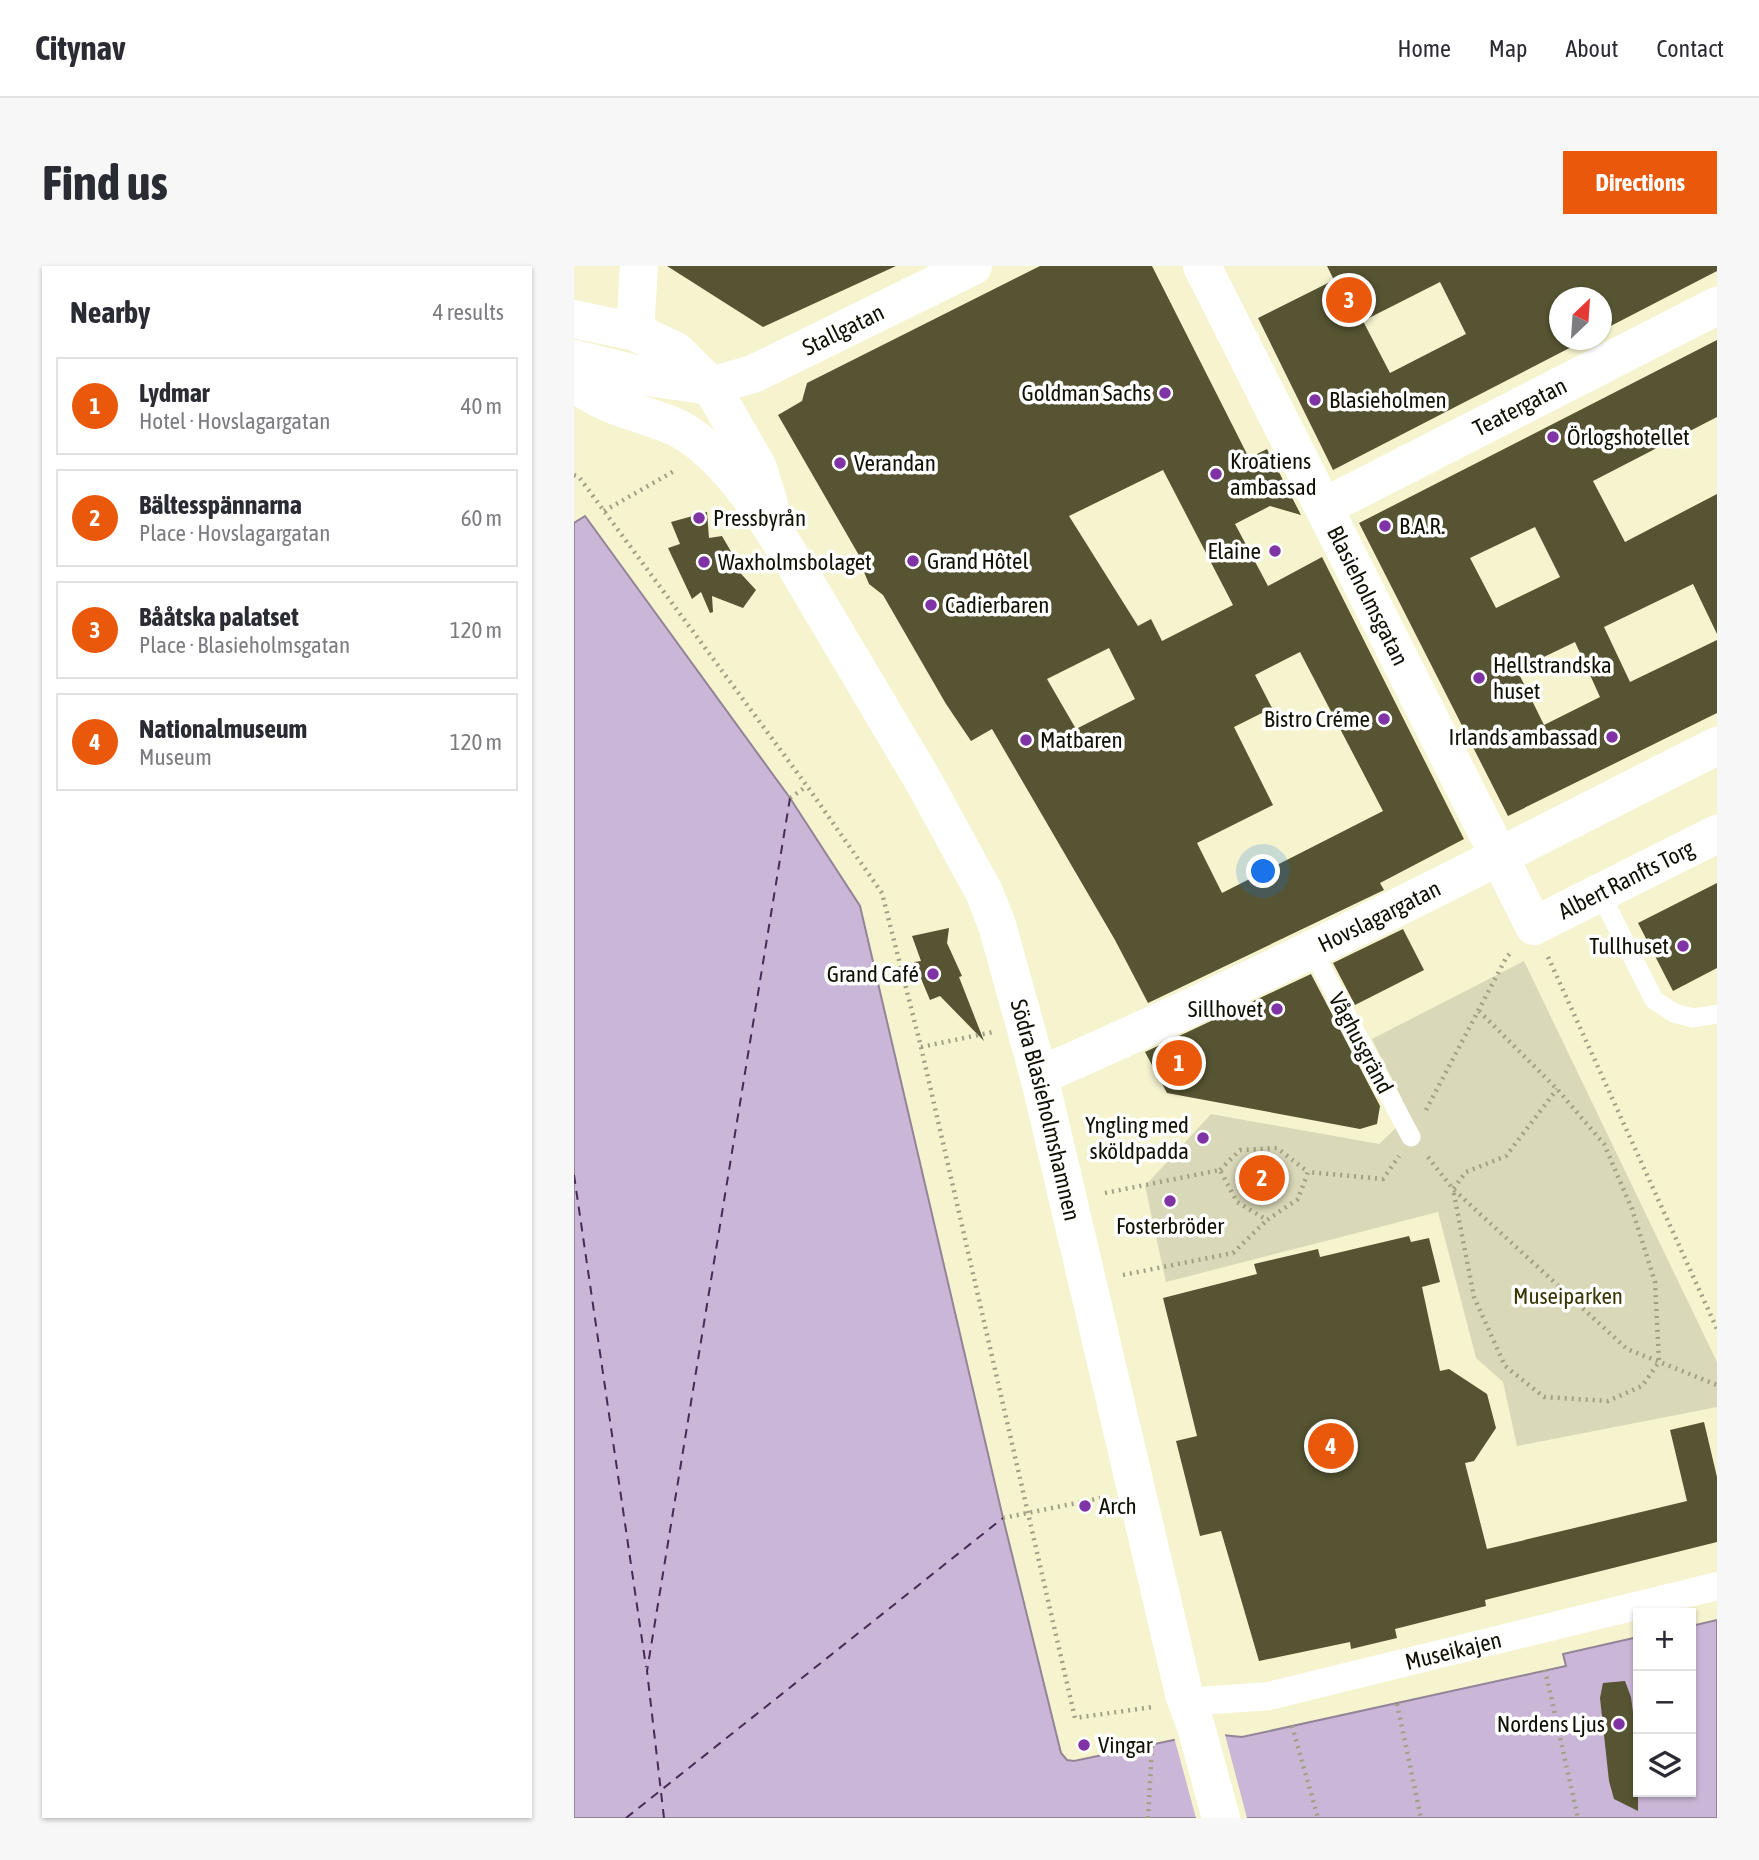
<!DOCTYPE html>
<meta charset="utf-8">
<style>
body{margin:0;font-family:"Asap Condensed",sans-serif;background:#f7f7f7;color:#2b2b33}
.controls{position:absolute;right:21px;bottom:21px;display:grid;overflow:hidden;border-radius:0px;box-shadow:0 2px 5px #0004}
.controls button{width:63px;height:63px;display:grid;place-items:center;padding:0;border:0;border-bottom:2px solid #e1e1e2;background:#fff;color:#2b2b33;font:35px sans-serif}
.compass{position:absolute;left:975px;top:21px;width:63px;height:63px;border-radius:50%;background:#fff;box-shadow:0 2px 5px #0004;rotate:25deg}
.you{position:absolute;left:690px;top:606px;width:24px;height:24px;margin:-18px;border:5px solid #fff;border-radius:50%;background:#1a73e8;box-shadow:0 0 0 10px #1a73e833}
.badge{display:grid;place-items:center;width:46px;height:46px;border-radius:50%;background:#ea580c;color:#fff;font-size:23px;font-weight:700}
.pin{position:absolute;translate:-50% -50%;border:4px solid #fff;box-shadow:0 2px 7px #0006}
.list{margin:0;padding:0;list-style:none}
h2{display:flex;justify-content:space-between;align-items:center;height:91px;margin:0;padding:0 28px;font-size:30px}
h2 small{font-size:23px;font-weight:400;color:#7c7c81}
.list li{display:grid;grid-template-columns:46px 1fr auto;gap:21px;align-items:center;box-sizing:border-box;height:98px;margin:0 14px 14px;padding:0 14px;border:2px solid #e1e1e2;border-radius:0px}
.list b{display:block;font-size:26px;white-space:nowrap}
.list p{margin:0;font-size:23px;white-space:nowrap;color:#7c7c81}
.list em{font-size:23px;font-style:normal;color:#7c7c81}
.icon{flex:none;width:38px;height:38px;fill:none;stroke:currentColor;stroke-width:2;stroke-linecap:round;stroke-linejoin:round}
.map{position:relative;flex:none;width:1143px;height:1552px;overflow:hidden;border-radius:0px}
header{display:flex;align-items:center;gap:42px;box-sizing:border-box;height:98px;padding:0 35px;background:#fff;border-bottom:2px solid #e1e1e2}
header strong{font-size:33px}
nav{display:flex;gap:38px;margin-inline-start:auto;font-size:24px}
.intro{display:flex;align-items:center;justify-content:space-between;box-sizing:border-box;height:168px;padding:0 42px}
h1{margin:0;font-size:49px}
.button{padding:18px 32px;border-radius:0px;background:#ea580c;color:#fff;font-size:24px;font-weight:700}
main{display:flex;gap:42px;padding:0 42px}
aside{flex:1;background:#fff;border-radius:0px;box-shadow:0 2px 5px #0004}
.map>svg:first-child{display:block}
.green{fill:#d9d8b8}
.water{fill:#cab6d7;stroke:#938498;stroke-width:2}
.pier{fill:#f6f4cf}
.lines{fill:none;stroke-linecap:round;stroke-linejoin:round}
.ferry{stroke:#472b57;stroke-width:2;stroke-dasharray:9 7;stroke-linecap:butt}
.building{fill:#565432;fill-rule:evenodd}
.path{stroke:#a2a084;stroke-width:4.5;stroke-dasharray:2 5;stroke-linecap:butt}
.service{stroke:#fff;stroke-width:19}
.pedestrian{stroke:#fff;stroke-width:28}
.minor{stroke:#fff;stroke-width:38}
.tertiary{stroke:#fff;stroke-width:38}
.poi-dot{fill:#7f33a5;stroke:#fff;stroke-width:2.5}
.labels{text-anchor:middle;stroke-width:7;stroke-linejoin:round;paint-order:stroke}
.street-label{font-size:23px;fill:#121105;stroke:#fff}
.poi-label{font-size:23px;fill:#121105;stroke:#fff;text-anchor:start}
.park-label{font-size:23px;fill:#393605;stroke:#fff}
</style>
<header>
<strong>Citynav</strong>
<nav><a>Home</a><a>Map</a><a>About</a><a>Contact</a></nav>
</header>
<div class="intro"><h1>Find us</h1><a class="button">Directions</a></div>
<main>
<aside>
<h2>Nearby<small>4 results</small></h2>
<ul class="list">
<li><span class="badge">1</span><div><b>Lydmar</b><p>Hotel · Hovslagargatan</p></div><em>40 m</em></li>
<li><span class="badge">2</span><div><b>Bältesspännarna</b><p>Place · Hovslagargatan</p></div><em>60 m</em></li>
<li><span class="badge">3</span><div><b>Bååtska palatset</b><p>Place · Blasieholmsgatan</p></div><em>120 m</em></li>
<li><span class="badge">4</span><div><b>Nationalmuseum</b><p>Museum</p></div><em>120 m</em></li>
</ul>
</aside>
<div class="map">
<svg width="1143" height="1552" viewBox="0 0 1143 1552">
<rect width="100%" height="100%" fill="#f6f4cf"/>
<path class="green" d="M 950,695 L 1143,1096 L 1143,1141 L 943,1180 L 929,1116 L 902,1092 L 864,946 L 592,1016 L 571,920 L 637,848 L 805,878 L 825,859 L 828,833 L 798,773 Z"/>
<path class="water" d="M 11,250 L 216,532 L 286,640 L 429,1252 L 487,1487 L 493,1494 L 500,1495 L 609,1472 L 638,1468 L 668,1471 L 992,1400 L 989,1388 L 1064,1371 L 1064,1526 L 1117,1526 L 1117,1360 L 1143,1354 L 1143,1552 L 0,1552 L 0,257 Z"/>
<path class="pier" d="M 637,1465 L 650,1465 L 673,1552 L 622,1552 L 600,1471 Z"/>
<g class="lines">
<path class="ferry" d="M 0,909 L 72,1401
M 52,1552 L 429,1252
M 90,1552 L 73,1405 L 216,532"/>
</g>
<path class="building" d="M 93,0 L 322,0 L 189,61 Z
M 466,0 L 578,0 L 675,192 L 693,183 L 727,249 L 696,240 L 661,258 L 694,320 L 748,291 L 890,573 L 806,617 L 810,624 L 574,737 L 541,674 L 418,463 L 397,475 L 372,438 L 309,329 L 295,318 L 290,306 L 290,298 L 204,149 L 228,135 L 233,117 ZM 589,204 L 659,339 L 588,375 L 577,353 L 564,360 L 495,250 ZM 535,382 L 561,433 L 502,463 L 473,413 ZM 726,386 L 809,545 L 648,627 L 623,577 L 699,539 L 660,461 L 698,442 L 681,409 Z
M 753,0 L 1143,0 L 1143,5 L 1027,65 L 1027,32 L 985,32 L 985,74 L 1011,74 L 759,204 L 684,52 L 760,14 ZM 866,16 L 892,68 L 816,107 L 789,55 Z
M 1143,74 L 1143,151 L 1019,215 L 1051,276 L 1143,228 L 1143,368 L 1119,318 L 1030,361 L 1056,416 L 1143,374 L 1143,447 L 934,550 L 785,257 ZM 961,261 L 986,311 L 922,342 L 896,292 ZM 1001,376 L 1026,431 L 970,459 L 943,404 Z
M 133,246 L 135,272 L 148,270 L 162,294 L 158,298 L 182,324 L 169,342 L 138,330 L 139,346 L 136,347 L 127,326 L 118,333 L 94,282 L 106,278 L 97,256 Z
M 1143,617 L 1143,702 L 1099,725 L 1064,657 Z
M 375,662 L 373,677 L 388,710 L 385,711 L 410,775 L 366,730 L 356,734 L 340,696 L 347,695 L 338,670 Z
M 829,663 L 850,704 L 781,739 L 759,697 Z
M 737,708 L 806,840 L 803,858 L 786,863 L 593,827 L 571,786 Z
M 835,970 L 837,976 L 855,972 L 866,1016 L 848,1021 L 866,1105 L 875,1103 L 913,1128 L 922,1162 L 900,1195 L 891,1197 L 913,1283 L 1113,1235 L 1096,1164 L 1130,1156 L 1143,1211 L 1143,1276 L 911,1334 L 912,1340 L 821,1363 L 823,1372 L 777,1383 L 776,1376 L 685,1395 L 647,1265 L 626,1270 L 602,1175 L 623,1170 L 589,1032 L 683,1008 L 680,998 L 744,983 L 746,991 Z
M 1051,1415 L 1057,1431 L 1064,1484 L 1064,1545 L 1040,1533 L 1035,1515 L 1026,1432 L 1029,1417 Z"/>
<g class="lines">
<path class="path" d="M 0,209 L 5,211 L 233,520 L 308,627 L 347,781 L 501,1452 L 578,1441
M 30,245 L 102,204
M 216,532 L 233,520
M 974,691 L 1143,1063
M 905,745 L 983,823 L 1030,878 L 1058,943 L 1081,1016 L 1085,1096 L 1068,1120 L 1034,1135 L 970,1131 L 931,1100 L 900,1031 L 879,923 L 892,906 L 932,890 L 983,823
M 347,781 L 419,766
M 852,844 L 932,692 L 938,685
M 854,891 L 879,923 L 1053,1083 L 1143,1119
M 646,904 L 666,884 L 703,882 L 734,906
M 531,927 L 646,904 L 663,936 L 693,954 L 724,933 L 734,906 L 809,913 L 825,890
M 549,1009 L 659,987 L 693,954
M 429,1252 L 527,1232
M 971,1404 L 1004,1552
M 823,1438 L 847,1552
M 718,1460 L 744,1552
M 1117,1516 L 1120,1529
M 574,1552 L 578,1480"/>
<path class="service" d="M 1026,627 L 1080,734 L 1100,747 L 1119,752 L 1143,748
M 737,682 L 837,871"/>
<path class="pedestrian" id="s1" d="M 612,1436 L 695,1430 L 1143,1320"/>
<g class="minor">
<path id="s2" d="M 628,0 L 960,660 L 1143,568"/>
<path d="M 61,66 L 65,0"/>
<path id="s3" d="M 0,116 C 28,140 64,146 97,159 C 147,180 193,252 220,297 L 350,516 L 410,626 L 423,659 L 465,810 L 610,1428 L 622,1461 L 647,1552"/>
<path d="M 137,120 L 184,202 L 195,238"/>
<path id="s4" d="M 750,241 L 1143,40"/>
<path id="s5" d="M 465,810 C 695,710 919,593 1143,480"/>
</g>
<g class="tertiary">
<path d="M 0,53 L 61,66 L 102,85 L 137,120"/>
<path id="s6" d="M 0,93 L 74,111 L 137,120 L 179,108 L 399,0"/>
</g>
</g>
<g class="poi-dot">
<circle cx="591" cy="127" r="7"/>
<circle cx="741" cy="134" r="7"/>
<circle cx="979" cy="171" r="7"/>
<circle cx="266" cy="197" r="7"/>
<circle cx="642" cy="208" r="7"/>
<circle cx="125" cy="252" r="7"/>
<circle cx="811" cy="260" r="7"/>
<circle cx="701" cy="285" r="7"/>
<circle cx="339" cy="295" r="7"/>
<circle cx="130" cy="296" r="7"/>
<circle cx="357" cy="339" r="7"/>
<circle cx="905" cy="412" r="7"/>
<circle cx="810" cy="453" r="7"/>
<circle cx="1038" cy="471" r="7"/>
<circle cx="452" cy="474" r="7"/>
<circle cx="1109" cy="680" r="7"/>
<circle cx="359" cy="708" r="7"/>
<circle cx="703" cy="743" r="7"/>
<circle cx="629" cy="872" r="7"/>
<circle cx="596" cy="935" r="7"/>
<circle cx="511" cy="1240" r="7"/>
<circle cx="1045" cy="1458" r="7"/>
<circle cx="510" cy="1479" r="7"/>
</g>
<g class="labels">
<g class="street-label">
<text dy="8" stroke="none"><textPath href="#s6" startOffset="284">Stallgatan</textPath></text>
<text dy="8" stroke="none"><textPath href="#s4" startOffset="220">Teatergatan</textPath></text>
<text dy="8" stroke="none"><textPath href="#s2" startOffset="369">Blasieholmsgatan</textPath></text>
<text dy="8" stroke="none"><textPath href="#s2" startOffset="842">Albert Ranfts Torg</textPath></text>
<text dy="8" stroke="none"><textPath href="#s5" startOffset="376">Hovslagargatan</textPath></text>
<text transform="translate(787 777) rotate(62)" y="8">Våghusgränd</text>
<text dy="8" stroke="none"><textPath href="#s3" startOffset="901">Södra Blasieholmshamnen</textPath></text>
<text dy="8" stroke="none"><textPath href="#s1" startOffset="273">Museikajen</textPath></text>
</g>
<g class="poi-label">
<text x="577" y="135" text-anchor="end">Goldman Sachs</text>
<text x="755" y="142">Blasieholmen</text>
<text x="993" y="179">Örlogshotellet</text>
<text x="656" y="203">Kroatiens<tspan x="656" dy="26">ambassad</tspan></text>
<text x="280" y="205">Verandan</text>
<text x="139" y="260">Pressbyrån</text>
<text x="825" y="268">B.A.R.</text>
<text x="687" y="293" text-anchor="end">Elaine</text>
<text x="353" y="303">Grand Hôtel</text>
<text x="144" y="304">Waxholmsbolaget</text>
<text x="371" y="347">Cadierbaren</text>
<text x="919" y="407">Hellstrandska<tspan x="919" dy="26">huset</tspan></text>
<text x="796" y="461" text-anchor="end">Bistro Créme</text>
<text x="1024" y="479" text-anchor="end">Irlands ambassad</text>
<text x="466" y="482">Matbaren</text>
<text x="1095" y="688" text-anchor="end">Tullhuset</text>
<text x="345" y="716" text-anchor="end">Grand Café</text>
<text x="689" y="751" text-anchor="end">Sillhovet</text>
<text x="615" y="867" text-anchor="end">Yngling med<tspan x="615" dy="26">sköldpadda</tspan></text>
<text x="596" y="968" text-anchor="middle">Fosterbröder</text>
<text x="525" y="1248">Arch</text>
<text x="1031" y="1466" text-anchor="end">Nordens Ljus</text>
<text x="524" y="1487">Vingar</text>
</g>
<g class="park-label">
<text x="994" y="1038">Museiparken</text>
</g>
</g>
</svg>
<div class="controls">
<button>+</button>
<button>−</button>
<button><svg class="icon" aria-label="layers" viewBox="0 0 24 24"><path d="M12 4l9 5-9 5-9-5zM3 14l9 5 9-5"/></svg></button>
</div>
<svg class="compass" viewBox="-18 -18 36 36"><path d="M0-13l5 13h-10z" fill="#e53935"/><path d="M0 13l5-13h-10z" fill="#7c7c81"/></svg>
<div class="you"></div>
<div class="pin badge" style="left:605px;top:797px">1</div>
<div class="pin badge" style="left:688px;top:912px">2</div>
<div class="pin badge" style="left:775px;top:34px">3</div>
<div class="pin badge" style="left:757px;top:1180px">4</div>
</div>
</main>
